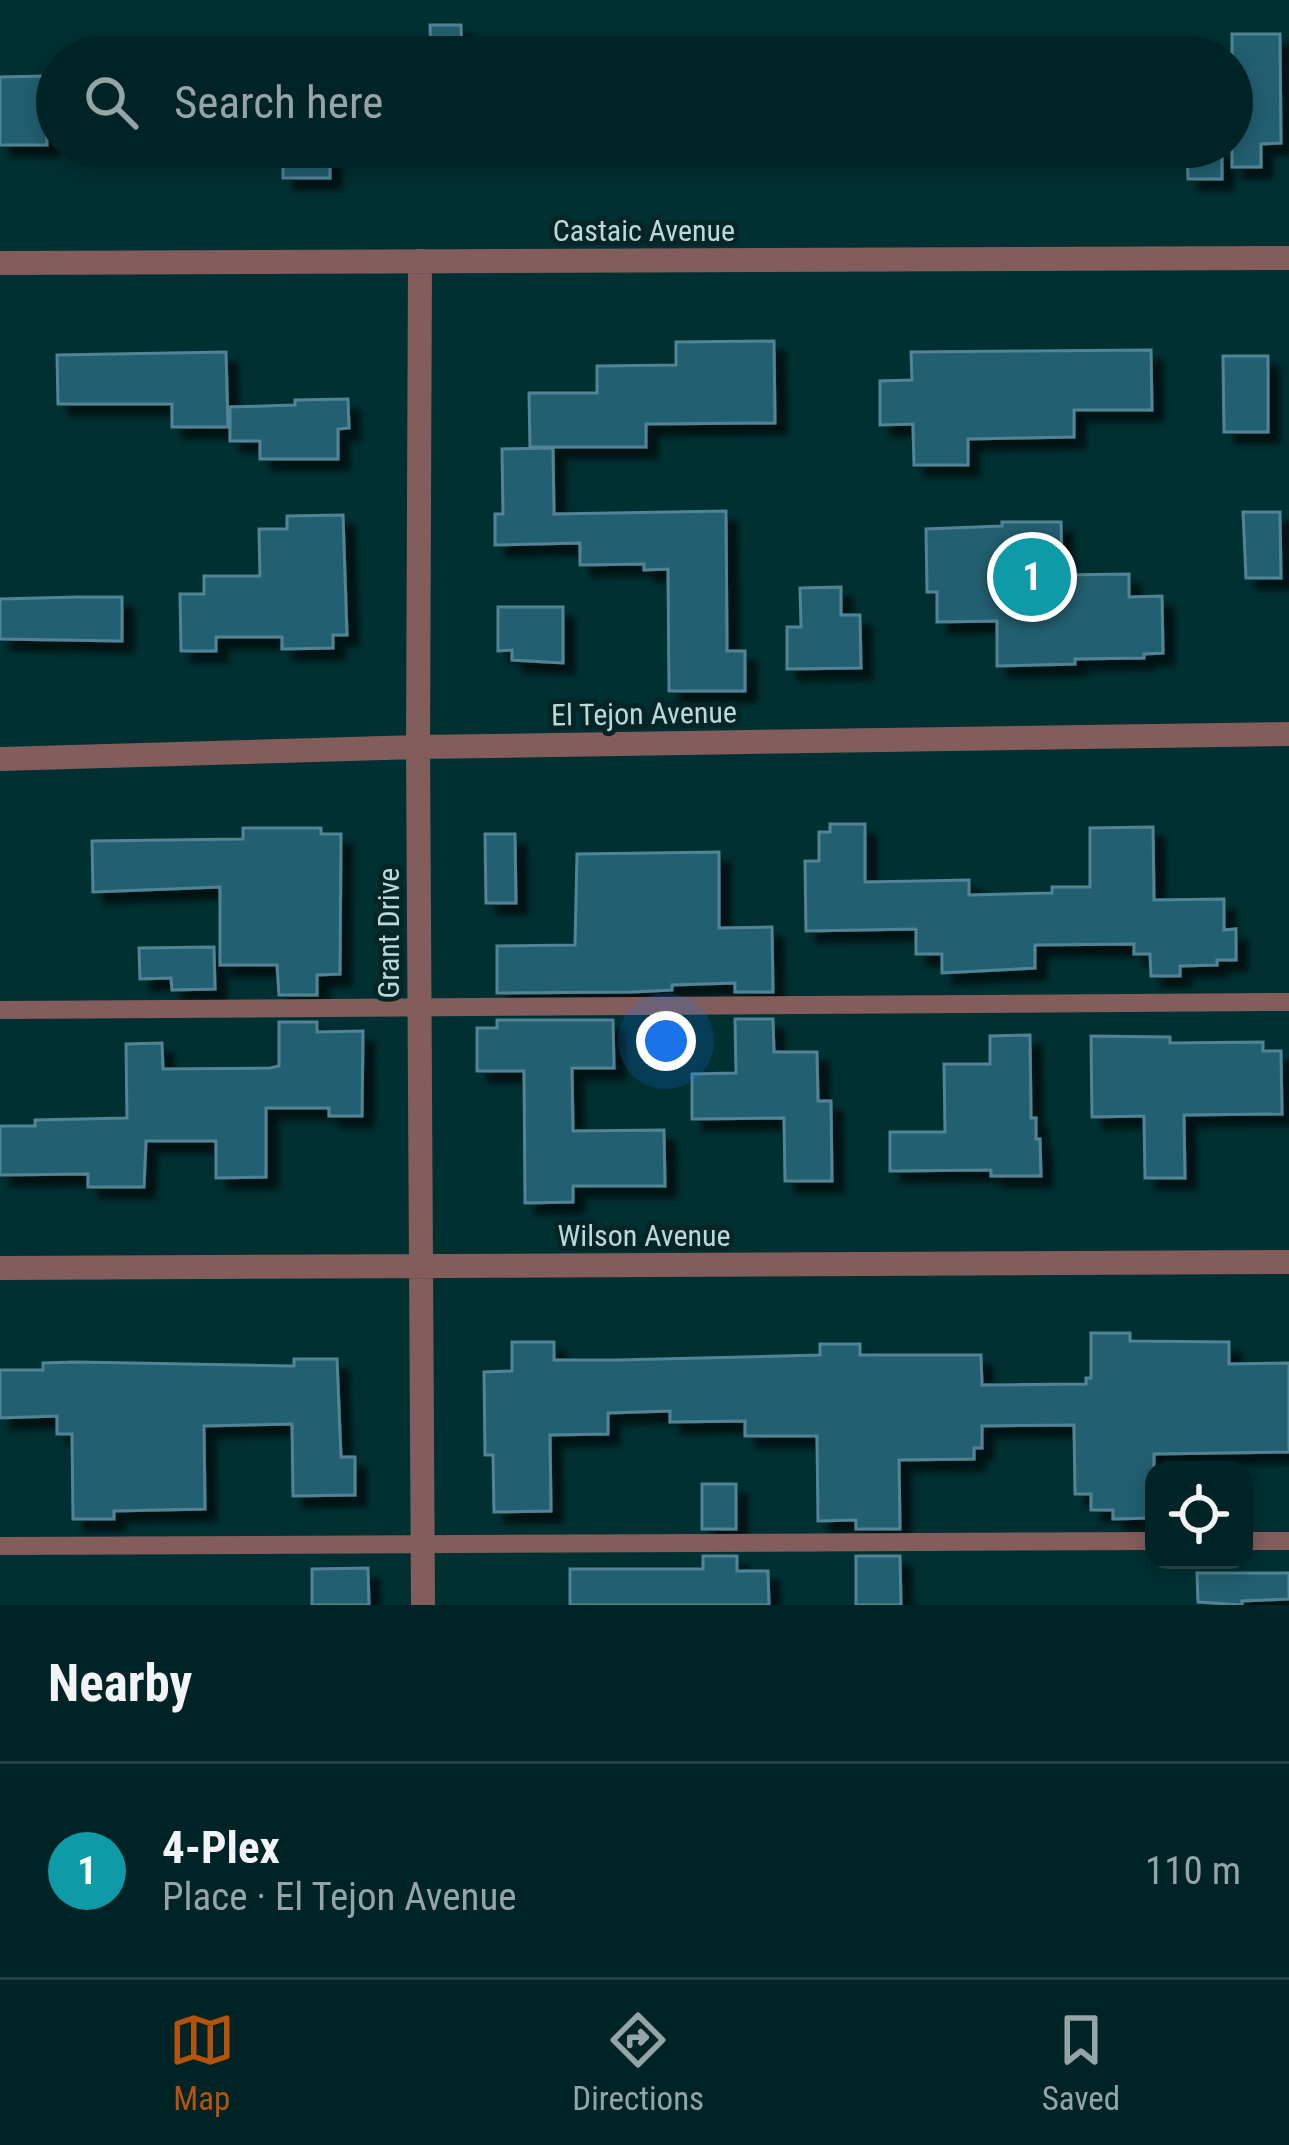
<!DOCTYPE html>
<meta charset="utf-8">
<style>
body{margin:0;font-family:"Roboto Condensed",sans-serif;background:#0a2c2e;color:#f1f3f6}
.controls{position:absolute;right:36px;bottom:36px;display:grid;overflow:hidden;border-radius:24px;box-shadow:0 6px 18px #0003}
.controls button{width:108px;height:108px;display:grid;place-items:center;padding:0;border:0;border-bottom:3px solid #224143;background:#002426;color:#f1f3f6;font:60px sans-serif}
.you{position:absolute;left:666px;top:1041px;width:42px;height:42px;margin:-30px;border:9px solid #fff;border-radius:50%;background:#1a73e8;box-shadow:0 0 0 18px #1a73e833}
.badge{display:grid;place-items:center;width:78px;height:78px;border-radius:50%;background:#b45309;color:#fff;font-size:39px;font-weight:700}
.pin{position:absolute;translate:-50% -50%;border:6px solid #fff;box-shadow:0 3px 12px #0006}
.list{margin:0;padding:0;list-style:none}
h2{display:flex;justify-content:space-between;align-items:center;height:156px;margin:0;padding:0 48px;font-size:51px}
h2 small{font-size:39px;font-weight:400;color:#95a4a7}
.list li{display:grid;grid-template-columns:78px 1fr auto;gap:36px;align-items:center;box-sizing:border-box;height:216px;padding:0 48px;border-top:3px solid #224143}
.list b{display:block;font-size:45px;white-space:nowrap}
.list p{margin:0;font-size:39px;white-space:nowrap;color:#95a4a7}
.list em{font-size:39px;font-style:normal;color:#95a4a7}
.icon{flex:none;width:66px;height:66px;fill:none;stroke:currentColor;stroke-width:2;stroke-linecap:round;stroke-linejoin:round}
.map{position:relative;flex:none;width:1289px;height:1605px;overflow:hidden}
.search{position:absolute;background:#002426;box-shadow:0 6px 18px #0003;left:36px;right:36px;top:36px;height:132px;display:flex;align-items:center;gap:30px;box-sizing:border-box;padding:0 42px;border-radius:66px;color:#95a4a7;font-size:45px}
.sheet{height:372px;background:#002426}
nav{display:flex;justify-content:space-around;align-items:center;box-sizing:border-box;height:168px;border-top:3px solid #224143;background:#002426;font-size:33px;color:#95a4a7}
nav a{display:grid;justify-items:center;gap:6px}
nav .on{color:#b45309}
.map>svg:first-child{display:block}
.building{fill:#245f6f;stroke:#518595;stroke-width:3;filter:url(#shadow)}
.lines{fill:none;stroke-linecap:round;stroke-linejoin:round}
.service{stroke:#825d5c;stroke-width:18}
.minor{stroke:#825d5c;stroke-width:24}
.labels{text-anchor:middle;stroke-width:10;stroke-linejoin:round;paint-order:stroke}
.street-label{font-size:30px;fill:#bcd8d9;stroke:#052526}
</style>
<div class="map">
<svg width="1289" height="1605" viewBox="0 0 1289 1605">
<defs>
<filter id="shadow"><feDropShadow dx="11" dy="11" stdDeviation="3" flood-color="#0009"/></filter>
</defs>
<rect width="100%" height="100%" fill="#003032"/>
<path class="building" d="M 430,25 L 461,25 L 462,57 L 431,57 Z
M 1232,34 L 1280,34 L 1281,143 L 1261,144 L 1261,167 L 1232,167 Z
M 46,76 L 47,145 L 0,145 L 0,77 Z
M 283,147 L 330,147 L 330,178 L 283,178 Z
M 1187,147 L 1222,147 L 1222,179 L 1188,179 Z
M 774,341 L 775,423 L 646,424 L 646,447 L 530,447 L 529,393 L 597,393 L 597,366 L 676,365 L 676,342 Z
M 1151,350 L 1152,410 L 1074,410 L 1074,437 L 968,439 L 968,465 L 914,465 L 913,424 L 880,425 L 880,381 L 912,380 L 911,352 Z
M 226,352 L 228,427 L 172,427 L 172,404 L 58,404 L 57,355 Z
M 1223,356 L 1268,356 L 1268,432 L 1224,432 Z
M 348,399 L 349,428 L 338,429 L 338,459 L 260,459 L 260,441 L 230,441 L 230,407 L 295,405 L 295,400 Z
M 553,448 L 554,514 L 726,511 L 727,651 L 745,651 L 745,691 L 669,691 L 668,569 L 644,570 L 644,564 L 580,565 L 580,543 L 495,545 L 495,514 L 503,514 L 502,449 Z
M 1243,512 L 1280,512 L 1281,578 L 1246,578 Z
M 343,515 L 347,635 L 333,635 L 333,648 L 282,649 L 282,637 L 216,637 L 216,651 L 181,651 L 180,594 L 204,594 L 204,576 L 260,576 L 259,529 L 287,529 L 287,516 Z
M 1002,522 L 1061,522 L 1062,575 L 1129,574 L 1129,597 L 1162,596 L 1163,653 L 1144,654 L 1144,658 L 1075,659 L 1075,664 L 997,666 L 997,621 L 937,622 L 937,592 L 927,592 L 926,529 L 1002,526 Z
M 841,587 L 841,615 L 860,615 L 861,668 L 787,669 L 787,627 L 801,627 L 800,588 Z
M 78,597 L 122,597 L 122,641 L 0,639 L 0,599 Z
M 498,607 L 563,607 L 563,663 L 512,660 L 512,650 L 498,651 Z
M 830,824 L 865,824 L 865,882 L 969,880 L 969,895 L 1052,893 L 1052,887 L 1090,887 L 1090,828 L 1153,827 L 1154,900 L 1224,899 L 1224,930 L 1236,929 L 1236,960 L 1217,960 L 1217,965 L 1180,966 L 1180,976 L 1151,976 L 1150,954 L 1134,954 L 1134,944 L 1035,945 L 1035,968 L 942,973 L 942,954 L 916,954 L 916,929 L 806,931 L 805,861 L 819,861 L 819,832 L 830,832 Z
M 243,828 L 321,828 L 321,834 L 341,834 L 340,974 L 317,975 L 317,995 L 279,995 L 277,965 L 220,965 L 220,887 L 93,892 L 92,841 L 243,839 Z
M 485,834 L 515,834 L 516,903 L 486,903 Z
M 719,852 L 719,928 L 772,927 L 773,992 L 735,992 L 735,983 L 672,985 L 672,990 L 631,992 L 497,993 L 497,946 L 575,945 L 577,854 Z
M 214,947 L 215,989 L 172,990 L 171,978 L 140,979 L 139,948 Z
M 735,1019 L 773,1019 L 774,1052 L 817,1052 L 818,1101 L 831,1101 L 832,1181 L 785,1181 L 784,1118 L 692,1119 L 692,1074 L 736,1073 Z
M 497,1020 L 613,1020 L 614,1068 L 572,1068 L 573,1131 L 664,1130 L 665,1186 L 573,1186 L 573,1202 L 525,1203 L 524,1071 L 477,1071 L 477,1028 L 497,1028 Z
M 279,1022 L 317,1022 L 317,1032 L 363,1031 L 362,1116 L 329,1116 L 329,1108 L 266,1108 L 266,1177 L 216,1178 L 216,1141 L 146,1141 L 144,1187 L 88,1187 L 88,1174 L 0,1175 L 0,1126 L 35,1126 L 35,1120 L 127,1118 L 126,1044 L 162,1043 L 163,1069 L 270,1068 L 279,1066 Z
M 1030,1035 L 1031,1118 L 1036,1118 L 1036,1139 L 1040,1139 L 1041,1176 L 991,1176 L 991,1170 L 890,1171 L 890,1132 L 945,1132 L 944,1064 L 990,1064 L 990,1036 Z
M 1091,1036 L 1170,1037 L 1170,1043 L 1263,1042 L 1263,1051 L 1281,1051 L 1282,1114 L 1184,1115 L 1185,1178 L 1145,1178 L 1144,1116 L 1092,1117 Z
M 1091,1333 L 1130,1333 L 1130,1341 L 1229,1342 L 1229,1364 L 1289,1363 L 1289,1452 L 1154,1454 L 1154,1518 L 1113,1519 L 1113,1510 L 1091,1510 L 1091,1494 L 1075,1494 L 1074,1425 L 982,1426 L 982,1448 L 974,1448 L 974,1459 L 899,1460 L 900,1529 L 856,1529 L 856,1520 L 818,1521 L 817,1436 L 745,1436 L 745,1421 L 670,1422 L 670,1411 L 608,1413 L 608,1434 L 550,1435 L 551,1511 L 494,1512 L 493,1455 L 485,1455 L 484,1372 L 512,1371 L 512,1342 L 554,1342 L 554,1360 L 618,1360 L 820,1355 L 820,1344 L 860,1344 L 860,1355 L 981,1355 L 982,1385 L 1086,1384 L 1086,1378 L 1091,1378 Z
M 294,1359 L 337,1359 L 341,1457 L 355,1457 L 355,1495 L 293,1496 L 292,1424 L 204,1426 L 205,1509 L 114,1511 L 114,1519 L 73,1519 L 72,1434 L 57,1434 L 57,1416 L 0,1418 L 0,1370 L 43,1370 L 43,1363 L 75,1362 L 294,1366 Z
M 702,1484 L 736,1484 L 736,1529 L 702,1529 Z
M 703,1556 L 737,1556 L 737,1571 L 768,1571 L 769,1605 L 570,1605 L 570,1569 L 703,1569 Z
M 856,1556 L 900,1556 L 901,1605 L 856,1605 Z
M 368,1568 L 369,1605 L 312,1605 L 312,1569 Z
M 1197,1573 L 1289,1573 L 1289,1599 L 1242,1601 L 1242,1605 L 1198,1602 Z"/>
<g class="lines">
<path class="service" d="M 0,1010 L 1289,1002
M 1244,1541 L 1289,1541
M 0,1546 L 1154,1541"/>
<path class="minor" d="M 420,261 L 418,747 L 423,1605
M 0,263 L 1289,258
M 0,759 L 418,747 L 1289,734
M 0,1268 L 1289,1262"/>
</g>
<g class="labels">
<g class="street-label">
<text x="644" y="241">Castaic Avenue</text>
<text transform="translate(644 714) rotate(-1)" y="10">El Tejon Avenue</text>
<text transform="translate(389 933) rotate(-90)" y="10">Grant Drive</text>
<text x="644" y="1246">Wilson Avenue</text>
</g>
</g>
</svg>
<div class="controls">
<button><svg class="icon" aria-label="locate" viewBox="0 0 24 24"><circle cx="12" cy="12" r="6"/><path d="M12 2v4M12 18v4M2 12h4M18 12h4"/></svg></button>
</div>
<div class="you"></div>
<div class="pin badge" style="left:1032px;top:577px;background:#0f9aa8">1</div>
<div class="search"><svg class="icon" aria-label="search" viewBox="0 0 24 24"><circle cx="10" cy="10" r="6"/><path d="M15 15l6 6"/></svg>Search here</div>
</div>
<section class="sheet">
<h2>Nearby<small></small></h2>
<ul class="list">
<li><span class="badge" style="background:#0f9aa8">1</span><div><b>4-Plex</b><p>Place · El Tejon Avenue</p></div><em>110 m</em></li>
</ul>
</section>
<nav>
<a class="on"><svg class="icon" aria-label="map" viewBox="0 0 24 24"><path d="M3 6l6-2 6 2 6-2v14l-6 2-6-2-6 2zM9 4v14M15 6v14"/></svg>Map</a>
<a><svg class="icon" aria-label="directions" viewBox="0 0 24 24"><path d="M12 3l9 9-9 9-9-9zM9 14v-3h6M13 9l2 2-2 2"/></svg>Directions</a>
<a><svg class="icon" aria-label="saved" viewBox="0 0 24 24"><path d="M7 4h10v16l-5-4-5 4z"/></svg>Saved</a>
</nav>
